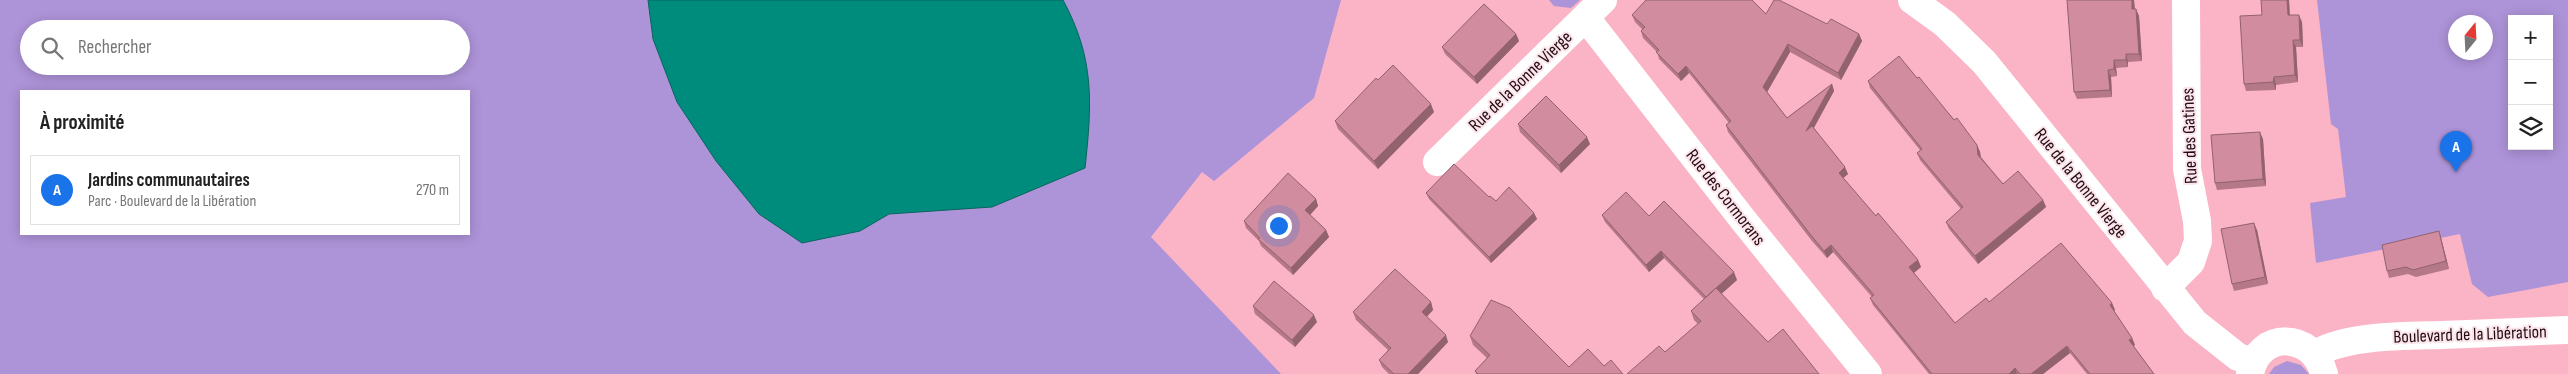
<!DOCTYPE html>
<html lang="fr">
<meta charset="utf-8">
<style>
body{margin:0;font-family:"Sofia Sans Condensed",sans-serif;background:#f6f6f6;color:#222}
.controls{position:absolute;right:15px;top:15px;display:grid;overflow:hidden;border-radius:0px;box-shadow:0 2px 12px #0003}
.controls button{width:45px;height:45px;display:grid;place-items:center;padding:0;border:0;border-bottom:1px solid #e0e0e0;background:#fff;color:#222;font:25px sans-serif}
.compass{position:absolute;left:2448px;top:15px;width:45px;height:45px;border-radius:50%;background:#fff;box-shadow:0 2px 12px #0003;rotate:18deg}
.you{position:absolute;left:1278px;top:225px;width:18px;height:18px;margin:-12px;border:4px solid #fff;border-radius:50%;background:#1a73e8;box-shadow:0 0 0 8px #1a73e833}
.badge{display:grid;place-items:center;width:32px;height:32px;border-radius:50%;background:#1a73e8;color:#fff;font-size:16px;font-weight:700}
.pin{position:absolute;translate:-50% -41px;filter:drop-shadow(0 1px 2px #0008)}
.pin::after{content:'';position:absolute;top:26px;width:18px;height:15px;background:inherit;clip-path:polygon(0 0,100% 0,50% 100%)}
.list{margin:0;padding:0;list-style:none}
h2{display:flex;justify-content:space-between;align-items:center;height:65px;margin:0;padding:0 20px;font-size:21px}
h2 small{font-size:16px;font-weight:400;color:#767676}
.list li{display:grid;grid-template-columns:32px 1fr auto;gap:15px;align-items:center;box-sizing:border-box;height:70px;margin:0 10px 10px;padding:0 10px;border:1px solid #e0e0e0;border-radius:0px}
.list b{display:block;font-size:19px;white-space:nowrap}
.list p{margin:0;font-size:16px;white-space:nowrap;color:#767676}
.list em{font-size:16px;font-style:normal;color:#767676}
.icon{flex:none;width:28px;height:28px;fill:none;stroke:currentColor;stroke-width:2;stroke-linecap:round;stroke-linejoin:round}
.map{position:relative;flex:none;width:2568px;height:374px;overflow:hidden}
.search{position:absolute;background:#fff;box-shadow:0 2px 12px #0003;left:20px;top:20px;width:450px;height:55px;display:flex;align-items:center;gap:12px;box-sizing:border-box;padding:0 18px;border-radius:28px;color:#767676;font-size:19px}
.panel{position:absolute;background:#fff;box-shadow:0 2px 12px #0003;left:20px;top:90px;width:450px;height:145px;border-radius:0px}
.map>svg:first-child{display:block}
.green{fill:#ad93d8;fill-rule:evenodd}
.water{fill:#008c7d;stroke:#0a655d}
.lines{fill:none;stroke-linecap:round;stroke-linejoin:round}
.minor{stroke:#fff;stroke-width:28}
.wall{fill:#b47889}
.shaded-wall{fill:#92626f}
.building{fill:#d18c9f;stroke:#92626f}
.labels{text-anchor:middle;stroke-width:4;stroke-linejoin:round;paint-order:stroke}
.street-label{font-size:18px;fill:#230b13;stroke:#fbe4ea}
</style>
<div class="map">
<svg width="2568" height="374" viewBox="0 0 2568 374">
<rect width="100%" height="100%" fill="#fbb3c6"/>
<path class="green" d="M 0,0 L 1341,0 L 1314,98 L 1214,181 L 1202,172 L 1151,237 L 1281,374 L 0,374 ZM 29,29 L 461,29 L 461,66 L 29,66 ZM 21,91 L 469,91 L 469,234 L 21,234 Z
M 1549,0 L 1580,0 L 1571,8 L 1554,6 Z
M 2317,0 L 2568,0 L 2568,282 L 2488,297 L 2472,284 L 2460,234 L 2316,263 L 2310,203 L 2346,197 L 2338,129 L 2331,124 ZM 2512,19 L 2549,19 L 2549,146 L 2512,146 ZM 2456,22 L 2486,22 L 2486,52 L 2456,52 Z
M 2287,361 L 2301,365 L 2309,374 L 2269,374 L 2274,367 Z"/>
<path class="water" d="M 648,0 L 1063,0 C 1095,59 1092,104 1085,168 L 992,207 L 889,214 L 860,231 L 802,243 L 759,214 L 716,161 L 677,102 L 653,39 Z"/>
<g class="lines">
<path class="minor" d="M 1912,0 L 1945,24 L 1984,62 L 2195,323 L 2238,357 L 2253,362
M 1586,18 L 1744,221 L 1868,374
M 1437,162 L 1603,0
M 2165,288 L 2191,262 L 2198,241 L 2197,221 L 2187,169 L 2186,0
M 2315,354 C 2346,335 2405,336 2442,335 C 2484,333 2526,332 2568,330
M 2250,374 C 2258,330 2313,331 2324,374"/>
</g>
<path class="wall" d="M 2067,0 L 2134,0 L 2135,9 L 2136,9 L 2139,16 L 2142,61 L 2128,62 L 2128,67 L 2116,68 L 2117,76 L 2111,77 L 2112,97 L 2077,99 L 2074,92 Z
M 2261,0 L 2289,0 L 2290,15 L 2302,22 L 2303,47 L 2296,47 L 2298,82 L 2276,85 L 2276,90 L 2246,91 L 2244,84 L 2262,15 Z
M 1766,14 L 1827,24 L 1859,34 L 1862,41 L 1841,80 L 1790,52 L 1767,92 L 1787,118 L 1832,84 L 1834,91 L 1814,128 L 1848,174 L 1843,178 L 1876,216 L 1918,260 L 1921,267 L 1914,273 L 1955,323 L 1989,302 L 2112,303 L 2115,310 L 2114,311 L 2132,338 L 2135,345 L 2133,346 L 2154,374 L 2087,374 L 2070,353 L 2043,374 L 1929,374 L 1873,305 L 1870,298 L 1872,297 L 1833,252 L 1827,258 L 1812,241 L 1728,132 L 1726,125 L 1729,123 L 1689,73 L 1681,81 L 1659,59 L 1657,52 L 1643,38 L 1641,31 L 1642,29 L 1635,22 L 1632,15 Z
M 1516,34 L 1519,41 L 1477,84 L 1445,54 L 1442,47 Z
M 1917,78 L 1977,145 L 1980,152 L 1981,157 L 2003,184 L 2043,200 L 2046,207 L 1978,264 L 1949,229 L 1946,222 L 1961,209 L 1920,160 L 1917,153 L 1920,150 L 1870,88 L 1868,81 Z
M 1434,112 L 1378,169 L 1338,129 L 1335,121 Z
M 1518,124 L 1590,144 L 1561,173 L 1520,132 Z
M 2263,139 L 2266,186 L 2217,190 L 2215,183 Z
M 1426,193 L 1489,197 L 1496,201 L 1534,213 L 1537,219 L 1491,263 L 1429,199 Z
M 1316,199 L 1318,206 L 1310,215 L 1326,230 L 1329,237 L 1293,275 L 1261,246 L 1259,241 L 1246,228 L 1244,221 Z
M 1602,215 L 1649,216 L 1737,280 L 1721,294 L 1768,342 L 1665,352 L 1698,324 L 1694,320 L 1691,311 L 1704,299 L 1664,258 L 1649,272 L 1605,222 Z
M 2257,230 L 2268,284 L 2234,291 L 2232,284 Z
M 2441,238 L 2449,269 L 2416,277 L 2408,274 L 2389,278 L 2387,271 Z
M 1431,302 L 1433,310 L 1427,317 L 1448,342 L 1418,374 L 1389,374 L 1382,367 L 1379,360 L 1388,350 L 1356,320 L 1353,312 Z
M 1253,306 L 1317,322 L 1295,347 L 1255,314 Z
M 1470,336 L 1569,367 L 1604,366 L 1623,374 L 1476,374 L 1475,371 L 1487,358 L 1473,345 Z"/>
<path class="shaded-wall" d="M 2132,0 L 2134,0 L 2135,17 L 2132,9 Z
M 2287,0 L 2289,0 L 2290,23 L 2288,15 Z
M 2136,9 L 2139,16 L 2142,61 L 2139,54 Z
M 2299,15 L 2302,22 L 2303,47 L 2300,40 Z
M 1516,34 L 1519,41 L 1477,84 L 1474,77 Z
M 1859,34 L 1862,41 L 1841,80 L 1838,73 Z
M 2293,40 L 2296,47 L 2298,82 L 2295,75 Z
M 1788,44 L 1790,52 L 1766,94 L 1763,87 Z
M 2126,54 L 2128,62 L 2128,67 L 2126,60 Z
M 2114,60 L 2116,68 L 2117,76 L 2114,69 Z
M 1686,66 L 1689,73 L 1681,81 L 1678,74 Z
M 2108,70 L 2111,77 L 2112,97 L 2110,90 Z
M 2274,77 L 2276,85 L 2276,90 L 2273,82 Z
M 1832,84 L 1834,91 L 1808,138 L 1806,131 Z
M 1431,104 L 1434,112 L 1378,169 L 1374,161 Z
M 2260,132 L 2263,139 L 2266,186 L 2263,179 Z
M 1587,137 L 1590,144 L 1561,173 L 1559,165 Z
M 1977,145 L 1980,152 L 1981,162 L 1978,155 Z
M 1845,167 L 1848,174 L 1841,180 L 1839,173 Z
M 1316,199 L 1318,206 L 1308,217 L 1305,210 Z
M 2043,200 L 2046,207 L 1978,264 L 1975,256 Z
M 1534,213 L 1537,219 L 1491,263 L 1489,257 Z
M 2254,223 L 2257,230 L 2268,284 L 2265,277 Z
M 1326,230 L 1329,237 L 1293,275 L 1291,268 Z
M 2439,231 L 2441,238 L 2449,269 L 2446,261 Z
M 1831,245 L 1833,252 L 1827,258 L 1824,251 Z
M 1661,251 L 1664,258 L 1649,272 L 1646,265 Z
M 1918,260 L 1921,267 L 1912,274 L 1909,267 Z
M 1734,272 L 1737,280 L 1709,305 L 1706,297 Z
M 1431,302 L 1433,310 L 1424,319 L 1422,312 Z
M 2112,303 L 2115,310 L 2112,312 L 2110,305 Z
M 1314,315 L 1317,322 L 1295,347 L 1292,340 Z
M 1446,335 L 1448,342 L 1418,374 L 1408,374 Z
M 2132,338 L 2135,345 L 2132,347 L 2129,340 Z
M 2067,346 L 2070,353 L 2043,374 L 2031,374 Z
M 2015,368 L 2017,374 L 2009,374 Z"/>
<path class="building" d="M 1646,0 L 1752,0 L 1766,14 L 1774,0 L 1779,0 L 1827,24 L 1831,19 L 1859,34 L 1838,73 L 1788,44 L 1763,87 L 1787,118 L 1832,84 L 1806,131 L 1812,126 L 1845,167 L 1839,173 L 1876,216 L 1878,213 L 1918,260 L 1909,267 L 1955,323 L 1986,298 L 1989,302 L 2061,243 L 2112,303 L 2110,305 L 2132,338 L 2129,340 L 2154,374 L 2090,374 L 2067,346 L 2031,374 L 2020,374 L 2015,368 L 2009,374 L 1932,374 L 1870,298 L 1874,295 L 1831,245 L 1824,251 L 1810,234 L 1726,125 L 1731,121 L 1686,66 L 1678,74 L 1656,52 L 1659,50 L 1641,31 L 1645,27 L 1632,15 Z
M 2067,0 L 2132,0 L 2132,9 L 2136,9 L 2139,54 L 2126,54 L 2126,60 L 2114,60 L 2114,69 L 2108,70 L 2110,90 L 2074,92 Z
M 2261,0 L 2287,0 L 2288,15 L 2299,15 L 2300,40 L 2293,40 L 2295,75 L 2274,77 L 2273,82 L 2244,84 L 2240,16 L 2262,15 Z
M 1484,4 L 1516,34 L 1474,77 L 1442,47 Z
M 1899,56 L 1917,78 L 1919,77 L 1954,120 L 1957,118 L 1977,145 L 1978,155 L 2003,184 L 2018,171 L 2043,200 L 1975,256 L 1946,222 L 1963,207 L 1917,153 L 1922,149 L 1868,81 Z
M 1393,65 L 1431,104 L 1374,161 L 1335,121 L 1376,78 L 1378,80 Z
M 1546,96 L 1587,137 L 1559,165 L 1518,124 Z
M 2260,132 L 2263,179 L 2215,183 L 2211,135 Z
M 1454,164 L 1489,197 L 1490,196 L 1496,201 L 1509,187 L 1534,213 L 1489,257 L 1426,193 Z
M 1288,173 L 1316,199 L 1305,210 L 1326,230 L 1291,268 L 1258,239 L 1260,238 L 1244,221 Z
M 1626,192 L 1649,216 L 1664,201 L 1734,272 L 1706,297 L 1661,251 L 1646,265 L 1602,215 Z
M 2254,223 L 2265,277 L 2232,284 L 2221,229 Z
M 2439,231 L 2446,261 L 2413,270 L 2406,267 L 2387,271 L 2382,245 Z
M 1395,269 L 1431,302 L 1422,312 L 1446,335 L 1408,374 L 1394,374 L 1379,360 L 1391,348 L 1353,312 Z
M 1274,281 L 1314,315 L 1292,340 L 1253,306 Z
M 1716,288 L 1768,342 L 1783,329 L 1819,374 L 1627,374 L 1659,346 L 1665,352 L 1701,321 L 1691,311 Z
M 1491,300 L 1510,308 L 1569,367 L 1588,349 L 1604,366 L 1611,360 L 1623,374 L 1478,374 L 1475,371 L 1490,355 L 1470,336 Z"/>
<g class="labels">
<g class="street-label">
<text transform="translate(1520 81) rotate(-44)" y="6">Rue de la Bonne Vierge</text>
<text transform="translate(2189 136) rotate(-92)" y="6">Rue des Gatines</text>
<text transform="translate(2081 183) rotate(51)" y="6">Rue de la Bonne Vierge</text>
<text transform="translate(1726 197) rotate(52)" y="6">Rue des Cormorans</text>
<text transform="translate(2470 334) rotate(-2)" y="6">Boulevard de la Libération</text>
</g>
</g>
</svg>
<div class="controls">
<button>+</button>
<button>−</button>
<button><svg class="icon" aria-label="layers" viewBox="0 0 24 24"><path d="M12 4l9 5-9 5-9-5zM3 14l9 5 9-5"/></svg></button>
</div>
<svg class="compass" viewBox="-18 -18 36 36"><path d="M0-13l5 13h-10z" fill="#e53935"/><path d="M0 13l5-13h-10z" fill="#767676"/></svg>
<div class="you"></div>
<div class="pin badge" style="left:2456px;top:172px">A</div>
<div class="search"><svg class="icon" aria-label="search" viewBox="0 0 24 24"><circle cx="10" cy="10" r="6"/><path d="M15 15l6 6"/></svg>Rechercher</div>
<section class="panel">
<h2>À proximité<small></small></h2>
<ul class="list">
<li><span class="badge">A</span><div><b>Jardins communautaires</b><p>Parc · Boulevard de la Libération</p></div><em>270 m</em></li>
</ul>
</section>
</div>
